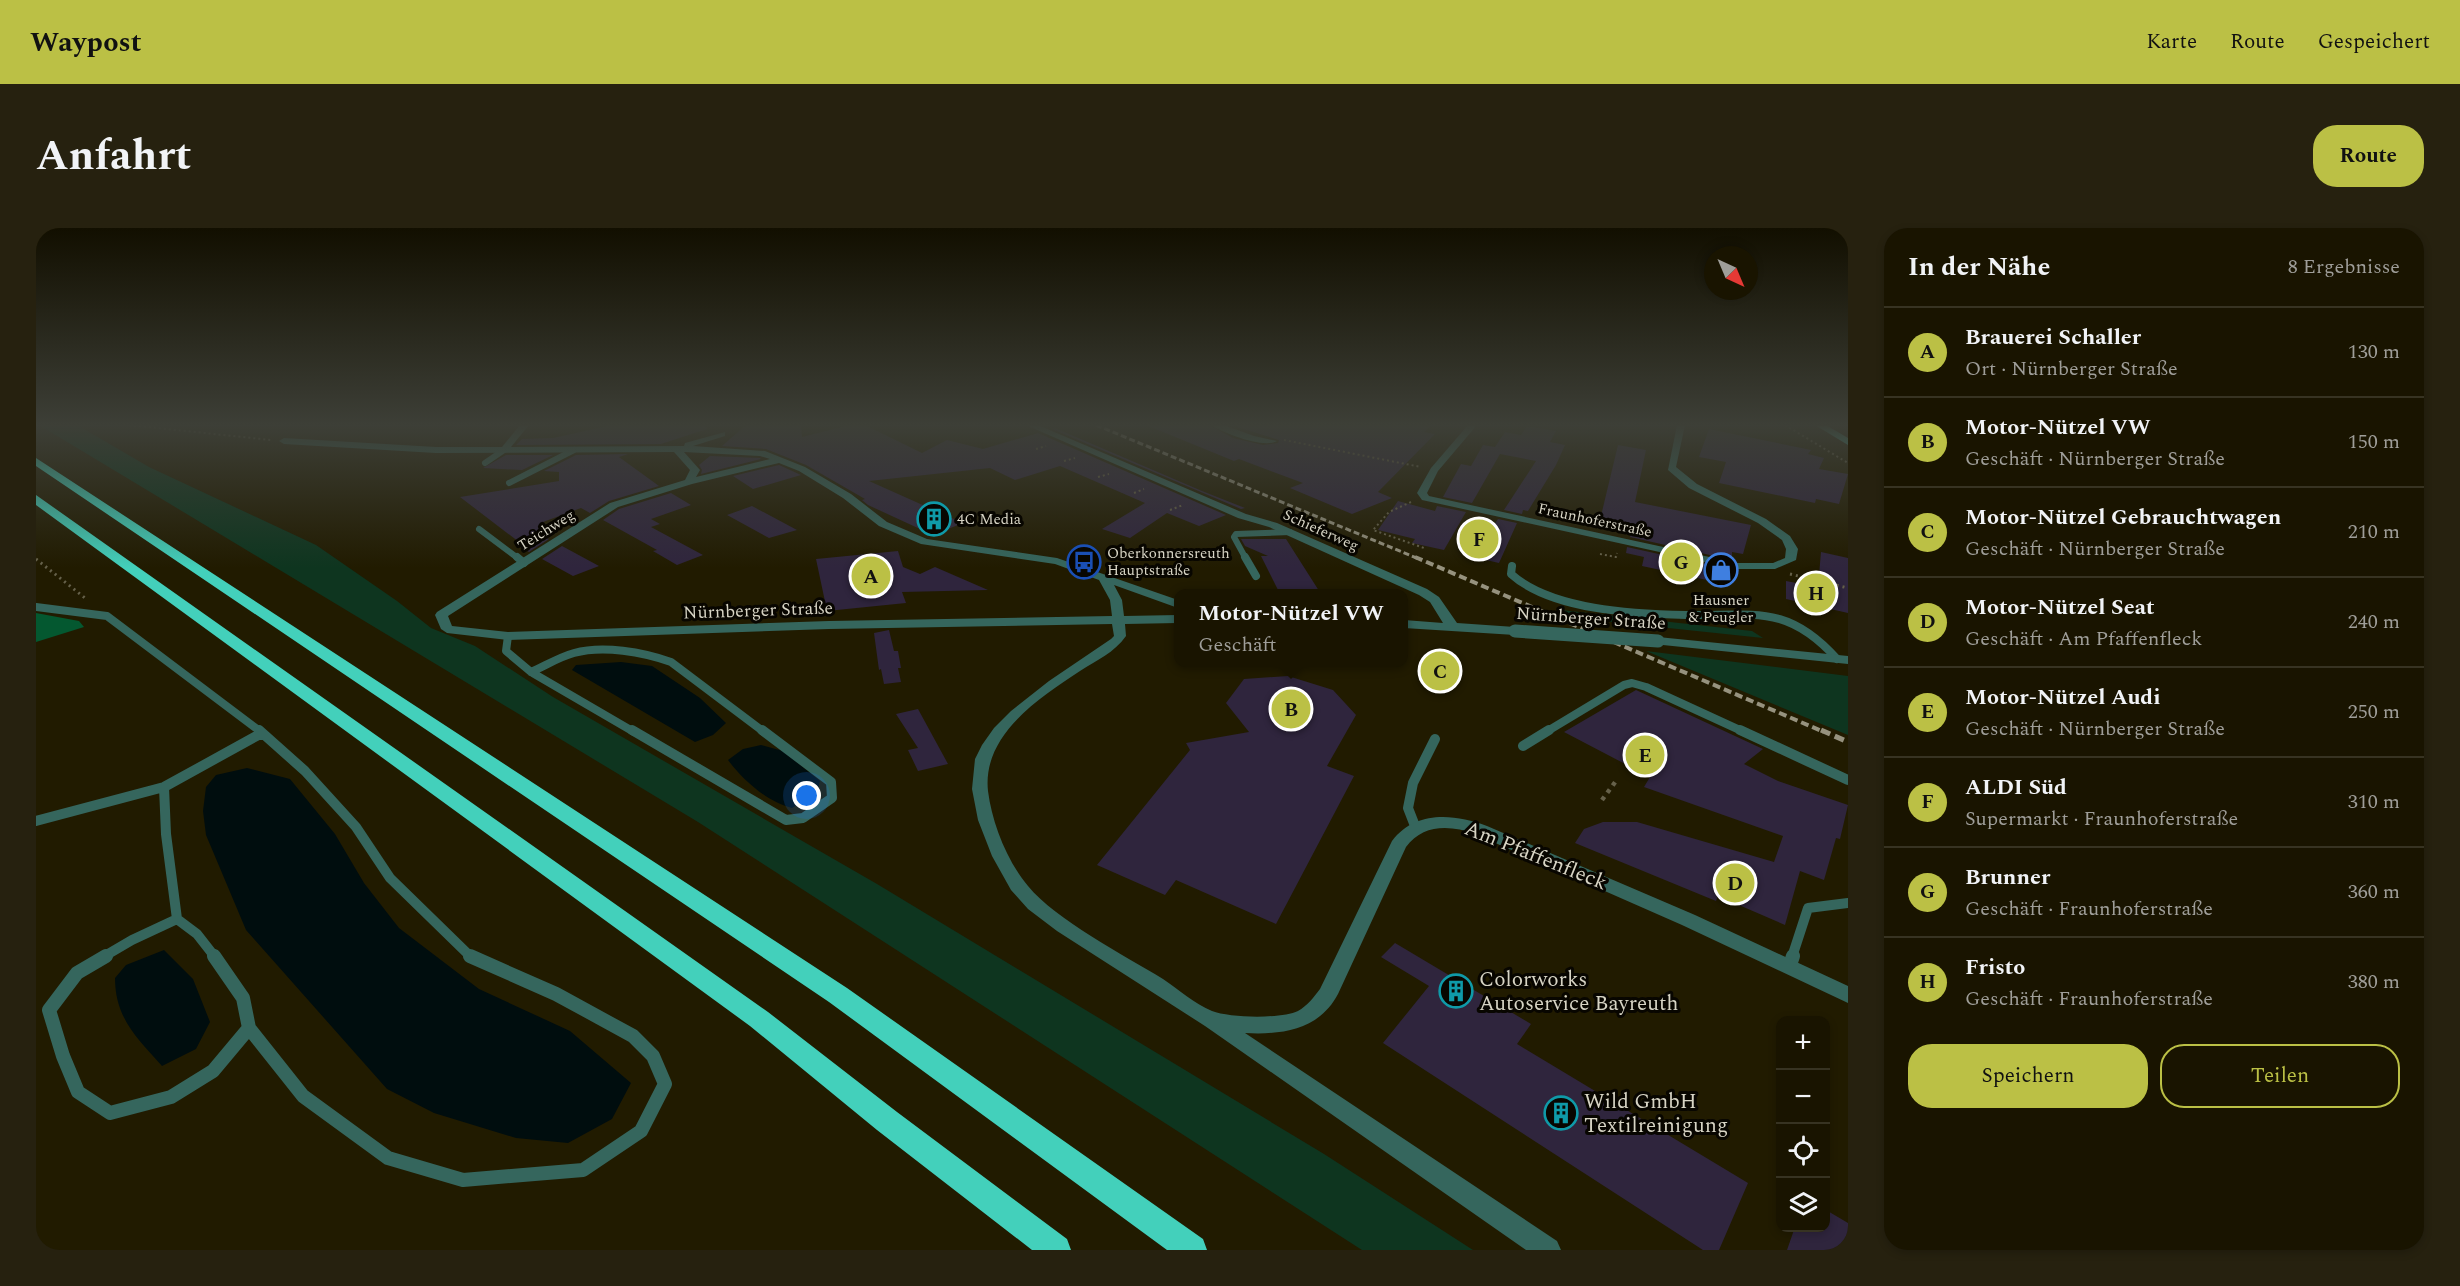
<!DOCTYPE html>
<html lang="de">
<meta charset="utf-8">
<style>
body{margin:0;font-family:Spectral,serif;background:#26210f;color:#f1f3f6}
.controls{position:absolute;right:18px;bottom:18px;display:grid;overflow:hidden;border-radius:12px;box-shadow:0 3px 9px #0003}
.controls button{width:54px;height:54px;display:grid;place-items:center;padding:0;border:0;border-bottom:2px solid #373322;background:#191400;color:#f1f3f6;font:30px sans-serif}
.compass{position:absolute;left:1668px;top:18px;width:54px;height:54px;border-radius:50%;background:#191400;box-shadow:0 3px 9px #0003;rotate:136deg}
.you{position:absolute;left:771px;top:568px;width:21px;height:21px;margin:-15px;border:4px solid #fff;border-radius:50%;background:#1a73e8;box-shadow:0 0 0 9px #1a73e833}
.badge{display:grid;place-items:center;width:39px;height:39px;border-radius:50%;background:#bbc045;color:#111;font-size:20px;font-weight:700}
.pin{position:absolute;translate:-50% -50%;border:3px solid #fff;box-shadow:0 2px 6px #0006}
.popup{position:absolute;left:1138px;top:361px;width:234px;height:78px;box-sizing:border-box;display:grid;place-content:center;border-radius:12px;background:#191400;filter:drop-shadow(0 2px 4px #0005);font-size:20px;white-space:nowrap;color:#9f9e99}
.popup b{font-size:22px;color:#f1f3f6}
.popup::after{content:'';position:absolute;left:50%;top:100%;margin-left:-12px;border:12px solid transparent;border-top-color:#191400}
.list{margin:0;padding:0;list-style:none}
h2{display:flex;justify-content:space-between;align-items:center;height:78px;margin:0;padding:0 24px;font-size:26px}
h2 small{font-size:20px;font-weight:400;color:#9f9e99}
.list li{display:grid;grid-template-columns:39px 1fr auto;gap:18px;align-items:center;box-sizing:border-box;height:90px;padding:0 24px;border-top:2px solid #373322}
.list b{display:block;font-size:22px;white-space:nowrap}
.list p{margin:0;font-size:20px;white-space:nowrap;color:#9f9e99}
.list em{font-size:20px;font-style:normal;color:#9f9e99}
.actions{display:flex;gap:12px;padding:18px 24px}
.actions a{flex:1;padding:14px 0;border:2px solid #bbc045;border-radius:24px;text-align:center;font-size:21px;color:#bbc045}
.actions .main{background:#bbc045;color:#111}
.icon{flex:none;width:33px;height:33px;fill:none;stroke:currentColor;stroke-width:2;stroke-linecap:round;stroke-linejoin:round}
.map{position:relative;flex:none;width:1812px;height:1022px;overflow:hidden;border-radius:24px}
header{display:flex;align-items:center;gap:36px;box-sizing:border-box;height:84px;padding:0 30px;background:#bbc045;color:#111}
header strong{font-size:28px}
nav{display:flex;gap:33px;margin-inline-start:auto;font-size:21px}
.intro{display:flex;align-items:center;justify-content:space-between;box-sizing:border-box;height:144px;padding:0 36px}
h1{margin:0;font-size:42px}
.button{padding:15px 27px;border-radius:24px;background:#bbc045;color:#111;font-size:21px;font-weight:700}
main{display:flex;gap:36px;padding:0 36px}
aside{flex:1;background:#191400;border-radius:24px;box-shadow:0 3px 9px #0003}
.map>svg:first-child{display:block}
.green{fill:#0e351f}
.forest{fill:#045830}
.water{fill:#000d0e}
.building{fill:#2f253d}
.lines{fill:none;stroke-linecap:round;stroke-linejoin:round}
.path-far2{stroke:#66614a;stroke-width:2;stroke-dasharray:2 3;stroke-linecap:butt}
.path-far1{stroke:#66614a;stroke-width:3;stroke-dasharray:2 4;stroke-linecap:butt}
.path{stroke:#66614a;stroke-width:4.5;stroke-dasharray:4 5;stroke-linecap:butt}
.service-far3{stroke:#35665d;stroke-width:6}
.service-far2{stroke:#35665d;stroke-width:8}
.service-far1{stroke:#35665d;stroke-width:10}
.service{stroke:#35665d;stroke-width:14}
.minor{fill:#35665d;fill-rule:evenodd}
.primary{fill:#41b2a1;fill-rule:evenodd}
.motorway{fill:#43d0bb;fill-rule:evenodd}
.rail-far2{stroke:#96927e;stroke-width:3;stroke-dasharray:6 3;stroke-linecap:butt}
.rail-far1{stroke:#96927e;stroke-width:4;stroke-dasharray:8 4;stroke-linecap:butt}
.rail{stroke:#96927e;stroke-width:5;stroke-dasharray:10 5;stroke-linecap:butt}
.minor-bridge{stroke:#35665d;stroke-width:13}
.labels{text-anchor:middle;stroke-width:6;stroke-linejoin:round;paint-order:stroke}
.far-poi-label{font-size:15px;fill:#d7d4c4;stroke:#080600;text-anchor:start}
.far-street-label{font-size:15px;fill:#d7d4c4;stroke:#080600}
.street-label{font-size:18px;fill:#d7d4c4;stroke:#080600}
.near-street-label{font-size:21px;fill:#d7d4c4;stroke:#080600}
.near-poi-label{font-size:21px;fill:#d7d4c4;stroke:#080600;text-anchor:start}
</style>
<header>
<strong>Waypost</strong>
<nav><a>Karte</a><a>Route</a><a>Gespeichert</a></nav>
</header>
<div class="intro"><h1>Anfahrt</h1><a class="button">Route</a></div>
<main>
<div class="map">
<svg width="1812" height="1022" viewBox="0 0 1812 1022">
<rect width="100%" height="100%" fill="#211b00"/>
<path class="green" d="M 3,197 L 41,197 L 113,239 L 280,317 L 361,373 L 395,400 L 439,418 L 517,469 L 841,656 L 1288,926 L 1437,1022 L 1326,1022 L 662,594 Z
M 1525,382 L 1716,403 L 1727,410 L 1547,391 Z
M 1610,423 L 1812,448 L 1812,507 Z"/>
<path class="forest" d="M 0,385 L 43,393 L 48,399 L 0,414 Z"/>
<path class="water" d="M 585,434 L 616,438 L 664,470 L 690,495 L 677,507 L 659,514 L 536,442 L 540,437 Z
M 725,517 L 747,523 L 784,553 L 781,565 L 756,580 C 731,574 707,552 692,532 L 707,521 Z
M 211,540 L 254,551 L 299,606 L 328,655 L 363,700 L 443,761 L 534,803 L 595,855 L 576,891 L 532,915 L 480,910 L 398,885 L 351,861 L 210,702 L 170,607 L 167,583 L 170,559 L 180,547 Z
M 128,722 L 157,751 L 174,794 L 160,821 L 126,838 C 101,810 79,790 79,750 L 90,737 Z"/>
<path class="building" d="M 576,197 L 670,197 L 671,201 L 625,216 L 480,217 L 486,211 L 517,210 Z
M 710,197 L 765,197 L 766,209 L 813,197 L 829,197 L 886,225 L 911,212 L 947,221 L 1002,205 L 1190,287 L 1163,298 L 1131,285 L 1094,310 L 1066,301 L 1109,275 L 1024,238 L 979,252 L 954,240 L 833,253 L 927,295 L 897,307 L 832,277 L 826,272 L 829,271 L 770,237 L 730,221 L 686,218 Z
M 1110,197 L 1173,197 L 1197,210 L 1227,217 L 1242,215 L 1243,212 L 1195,197 L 1395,197 L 1388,204 L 1399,206 L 1342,264 L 1356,270 L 1316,286 L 1254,260 L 1267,255 L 1203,231 L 1198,233 Z
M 1491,198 L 1520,203 L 1514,214 L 1529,217 L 1520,237 L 1492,283 L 1487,282 L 1486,286 L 1468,282 L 1500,233 L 1464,226 L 1436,275 L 1407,269 L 1425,236 L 1435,238 L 1447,217 L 1459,219 L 1469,204 L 1485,207 Z
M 1019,200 L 1166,263 L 1209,280 L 1205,281 L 1016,201 Z
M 1673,201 L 1775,222 L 1772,226 L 1788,230 L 1783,241 L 1812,246 L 1803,276 L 1780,271 L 1779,275 L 1683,255 L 1690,234 L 1663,229 Z
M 1582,217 L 1610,222 L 1599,274 L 1715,297 L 1707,326 L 1696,324 L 1696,332 L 1594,309 L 1597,300 L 1564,292 Z
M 592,226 L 583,229 L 623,258 L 573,273 L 554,285 L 545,280 L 507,294 L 519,304 L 506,308 L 513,311 L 493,324 L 479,316 L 483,314 L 424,269 L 523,253 L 523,244 L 508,243 L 540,227 Z
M 470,227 L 517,227 L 486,242 L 447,240 Z
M 674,228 L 724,230 L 725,231 L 665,246 L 666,242 L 663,237 Z
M 743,237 L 765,247 L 717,261 L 697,248 Z
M 635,265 L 655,277 L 615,291 L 624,296 L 615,299 L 667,327 L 641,337 L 617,323 L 621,322 L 567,292 L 583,281 Z
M 1362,273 L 1399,283 L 1401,278 L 1430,284 L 1408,322 L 1376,315 L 1379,311 L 1342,302 Z
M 716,278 L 761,302 L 733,310 L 691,287 Z
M 1462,291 L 1481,295 L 1463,335 L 1437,329 Z
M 1205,311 L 1250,311 L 1285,366 L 1244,366 L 1225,328 L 1232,328 L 1209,318 Z
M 526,318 L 563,338 L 537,348 L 506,331 Z
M 1591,319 L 1695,342 L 1694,357 L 1606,338 L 1608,329 L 1590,325 Z
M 862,323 L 867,339 L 884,346 L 899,339 L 952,362 L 866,364 L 870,375 L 791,383 L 780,331 Z
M 1785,324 L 1812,330 L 1812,385 L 1750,371 L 1750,353 L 1782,359 Z
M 853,402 L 858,423 L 862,423 L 865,440 L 862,440 L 865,454 L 848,456 L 845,441 L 843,442 L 838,405 Z
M 1252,448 L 1297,462 L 1320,487 L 1291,538 L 1318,548 L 1240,696 L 1140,652 L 1129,667 L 1061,637 L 1154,522 L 1150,515 L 1213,504 L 1190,475 L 1208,451 Z
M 1600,462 L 1727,521 L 1708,536 L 1742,553 L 1812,577 L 1804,611 L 1800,610 L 1788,652 L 1764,643 L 1749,697 L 1682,668 L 1680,673 L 1539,615 L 1548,601 L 1567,594 L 1601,594 L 1738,634 L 1747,608 L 1608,559 L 1614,549 L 1528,504 Z
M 882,481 L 912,536 L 882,543 L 872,522 L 882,520 L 860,486 Z
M 1359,715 L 1495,796 L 1481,816 L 1712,955 L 1683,1022 L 1667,1022 L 1347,815 L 1393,758 L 1345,729 Z
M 1790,982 L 1812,995 L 1812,1022 L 1751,1022 L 1759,999 L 1790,999 Z"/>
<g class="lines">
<path class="path-far2" d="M 93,197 L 235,212
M 1749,197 L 1812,235
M 1248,212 L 1385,239
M 1000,221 L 1010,218
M 1028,233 L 1039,230
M 1062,249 L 1073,246
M 1098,265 L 1108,261
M 1375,274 L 1353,284 L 1337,302 L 1388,320
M 1134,282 L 1147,277
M 1564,326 L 1580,329 L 1581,325"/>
<path class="path-far1" d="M 0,331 L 49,370
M 1754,346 L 1812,360"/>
<path class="path" d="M 1566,572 L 1580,553"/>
<path class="service-far3" d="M 449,235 L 468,222
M 473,255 L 538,222
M 443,301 L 483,331
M 1210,331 L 1198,309 L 1200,306 L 1254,304"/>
<path class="service-far2" d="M 481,329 L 488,335
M 1209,329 L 1220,348
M 1476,338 L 1475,346 C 1515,382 1598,386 1650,387 C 1717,388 1751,375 1801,431
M 0,379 L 71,388 L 225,504
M 472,408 L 470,423 L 495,444
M 495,444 L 598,504
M 495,444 C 509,438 523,429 538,425 C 567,417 607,424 635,434 L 728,504
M 1510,504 L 1588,457 L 1596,455 L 1610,459 L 1708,504"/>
<path class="service-far1" d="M 223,502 L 269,543 L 320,599 L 354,650 L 435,729
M 596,502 L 750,592 L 767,590 L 796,570 L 795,554 L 726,502
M 1704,502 L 1812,552
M 1487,518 L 1513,502
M 128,559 L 130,606 L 141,691
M 0,593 L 128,559 L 226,505
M 1379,598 L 1372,580 L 1377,555 L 1399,511
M 141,691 L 161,706 L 179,729
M 67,729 L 96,712 L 141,691
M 1756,729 L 1772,680 L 1812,675"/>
<path class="service" d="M 70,728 L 41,745 L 13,782 L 27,828 L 42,864 L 74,885 L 135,869 L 177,843 L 213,800 L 207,770 L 178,728
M 1754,737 L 1757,728
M 213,800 L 267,868 L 352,930 L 427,952 L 547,942 L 605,903 L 629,856 L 617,828 L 597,808 L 520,766 L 434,728"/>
<path class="minor" d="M 484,197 L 493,197 L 475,219 L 648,218 L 649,215 L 689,204 L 689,208 L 657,218 L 729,223 L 769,239 L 815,266 L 851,294 L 891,311 L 1021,330 L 1142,372 L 1142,380 L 1078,357 L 1086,372 L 1088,388 L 1142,387 L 1142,395 L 1089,396 L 1090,408 C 1078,425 1061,432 1044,443 C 1003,470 946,507 952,563 C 956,595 971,633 992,658 C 1020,692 1088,727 1127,751 C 1142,761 1159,776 1176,783 C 1194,790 1245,791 1262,783 C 1271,778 1278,769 1284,761 L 1356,613 C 1380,582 1418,586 1451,598 L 1659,687 L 1812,758 L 1812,775 L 1646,697 L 1439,606 C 1414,597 1387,596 1370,619 L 1302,766 C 1283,802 1246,807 1209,805 L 1521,1013 L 1525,1022 L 1490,1022 L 1169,798 L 1021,703 L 992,681 L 975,662 L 956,628 L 942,592 L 936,561 L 939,531 L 946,517 L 958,500 L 975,483 L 1013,453 L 1075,411 L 1078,408 L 1076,396 L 793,401 L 472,412 L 411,405 L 405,401 L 399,387 L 401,384 L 574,275 L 649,252 L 654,242 L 638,224 L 400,225 L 248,216 L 243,213 L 248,210 L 400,219 L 466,219 ZM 648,224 L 724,228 L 734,231 L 660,249 L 664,242 ZM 743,235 L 763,243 L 807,270 L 843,298 L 885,316 L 1019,336 L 1063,352 L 1074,372 L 1076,388 L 793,393 L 472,404 L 416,398 L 412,388 L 582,279 L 656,256 Z
M 990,197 L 1002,197 L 1210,286 L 1241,295 L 1391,361 L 1403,369 L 1421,395 L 1479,399 L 1485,403 L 1479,407 L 1368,400 L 1368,392 L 1407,395 L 1394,374 L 1383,367 L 1233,299 L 1202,290 Z
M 1175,197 L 1188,197 L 1218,208 L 1241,213 C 1228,221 1187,205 1175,197 Z
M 1432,197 L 1441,197 L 1402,243 L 1391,265 L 1393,268 L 1701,335 L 1737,335 L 1749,330 L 1750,321 L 1746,312 L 1722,295 L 1653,260 L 1632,242 L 1641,197 L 1649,197 L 1640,239 L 1661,256 L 1730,291 L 1754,308 L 1762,321 L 1760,332 L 1739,341 L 1701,341 L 1386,272 L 1381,265 L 1395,240 Z
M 1622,409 L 1812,428 L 1812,436 L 1617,416 L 1615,413 Z"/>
<path class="primary" d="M 1779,197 L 1790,197 L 1812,210 L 1812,217 Z"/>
<path class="motorway" d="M 0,230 L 811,760 L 1167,1011 L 1171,1022 L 1131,1022 L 793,774 L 0,238 Z
M 0,267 L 732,784 L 861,884 L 1031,1011 L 1035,1022 L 996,1022 L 841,902 L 714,798 L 0,277 Z"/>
<path class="rail-far2" d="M 1060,197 L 1383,331"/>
<path class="rail-far1" d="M 1379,329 L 1788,504"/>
<path class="rail" d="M 1785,502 L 1812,514"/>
<path class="minor-bridge" d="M 1479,403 L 1622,413"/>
</g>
<linearGradient id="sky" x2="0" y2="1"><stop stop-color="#120f00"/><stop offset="0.58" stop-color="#3d3f37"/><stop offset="1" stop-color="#3d3f37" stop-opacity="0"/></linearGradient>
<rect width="1812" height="340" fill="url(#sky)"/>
<defs>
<g id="building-ring" transform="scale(1.725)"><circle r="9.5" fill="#080600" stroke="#0f9aa8" stroke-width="1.5"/><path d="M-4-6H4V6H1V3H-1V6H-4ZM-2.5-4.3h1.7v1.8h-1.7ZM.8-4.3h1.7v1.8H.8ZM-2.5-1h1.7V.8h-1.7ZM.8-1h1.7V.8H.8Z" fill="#0f9aa8"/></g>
<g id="bus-ring" transform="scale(1.725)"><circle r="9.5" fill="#080600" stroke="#1a4fb4" stroke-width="1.5"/><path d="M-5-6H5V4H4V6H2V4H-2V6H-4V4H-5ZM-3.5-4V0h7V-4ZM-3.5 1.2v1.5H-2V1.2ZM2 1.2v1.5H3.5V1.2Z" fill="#1a4fb4"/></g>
<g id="shop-ring" transform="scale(1.725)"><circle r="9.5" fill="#080600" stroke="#3f7fe0" stroke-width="1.5"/><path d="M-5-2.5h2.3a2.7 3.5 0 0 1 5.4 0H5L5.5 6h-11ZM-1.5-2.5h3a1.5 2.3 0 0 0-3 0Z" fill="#3f7fe0"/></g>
</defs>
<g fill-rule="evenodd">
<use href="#building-ring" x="898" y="291"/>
<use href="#bus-ring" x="1048" y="334"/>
<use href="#shop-ring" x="1685" y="342"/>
<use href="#building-ring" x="1420" y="763"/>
<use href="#building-ring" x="1525" y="885"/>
</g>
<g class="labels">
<g class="far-poi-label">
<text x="921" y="296">4C Media</text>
<text x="1071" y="330">Oberkonnersreuth<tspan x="1071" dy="17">Hauptstraße</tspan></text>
<text x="1685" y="377" text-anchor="middle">Hausner<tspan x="1685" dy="17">&amp; Peugler</tspan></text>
</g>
<g class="far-street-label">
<text transform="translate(1559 292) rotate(12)" y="5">Fraunhoferstraße</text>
<text transform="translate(510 302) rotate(-32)" y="5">Teichweg</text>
<text transform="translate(1285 302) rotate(24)" y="5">Schieferweg</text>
</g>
<g class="street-label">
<text transform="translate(722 382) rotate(-2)" y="6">Nürnberger Straße</text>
<text transform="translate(1555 390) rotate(4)" y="6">Nürnberger Straße</text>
</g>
<g class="near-street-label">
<text transform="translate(1500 627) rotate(22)" y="7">Am Pfaffenfleck</text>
</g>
<g class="near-poi-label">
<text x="1443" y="758">Colorworks<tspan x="1443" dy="24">Autoservice Bayreuth</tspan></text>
<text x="1548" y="880">Wild GmbH<tspan x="1548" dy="24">Textilreinigung</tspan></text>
</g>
</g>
</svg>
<div class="controls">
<button>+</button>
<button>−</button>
<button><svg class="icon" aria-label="locate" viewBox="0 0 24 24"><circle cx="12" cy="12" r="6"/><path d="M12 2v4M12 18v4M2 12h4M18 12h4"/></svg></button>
<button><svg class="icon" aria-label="layers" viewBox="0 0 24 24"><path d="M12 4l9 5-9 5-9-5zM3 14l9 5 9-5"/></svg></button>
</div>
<svg class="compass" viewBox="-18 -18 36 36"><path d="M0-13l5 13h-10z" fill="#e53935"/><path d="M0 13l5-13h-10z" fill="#9f9e99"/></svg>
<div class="you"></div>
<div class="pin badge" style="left:835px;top:348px">A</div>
<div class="pin badge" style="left:1255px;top:481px">B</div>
<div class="popup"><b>Motor-Nützel VW</b>Geschäft</div>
<div class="pin badge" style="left:1404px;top:443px">C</div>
<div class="pin badge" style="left:1699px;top:655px">D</div>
<div class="pin badge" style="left:1609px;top:527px">E</div>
<div class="pin badge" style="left:1443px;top:311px">F</div>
<div class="pin badge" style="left:1645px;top:334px">G</div>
<div class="pin badge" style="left:1780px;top:365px">H</div>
</div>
<aside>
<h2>In der Nähe<small>8 Ergebnisse</small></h2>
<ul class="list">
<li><span class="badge">A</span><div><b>Brauerei Schaller</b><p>Ort · Nürnberger Straße</p></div><em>130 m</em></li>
<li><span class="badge">B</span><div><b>Motor-Nützel VW</b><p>Geschäft · Nürnberger Straße</p></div><em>150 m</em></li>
<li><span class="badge">C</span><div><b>Motor-Nützel Gebrauchtwagen</b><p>Geschäft · Nürnberger Straße</p></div><em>210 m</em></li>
<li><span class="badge">D</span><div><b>Motor-Nützel Seat</b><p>Geschäft · Am Pfaffenfleck</p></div><em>240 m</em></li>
<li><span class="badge">E</span><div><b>Motor-Nützel Audi</b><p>Geschäft · Nürnberger Straße</p></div><em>250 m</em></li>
<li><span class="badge">F</span><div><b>ALDI Süd</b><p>Supermarkt · Fraunhoferstraße</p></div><em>310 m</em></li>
<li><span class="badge">G</span><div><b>Brunner</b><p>Geschäft · Fraunhoferstraße</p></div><em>360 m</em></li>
<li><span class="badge">H</span><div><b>Fristo</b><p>Geschäft · Fraunhoferstraße</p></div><em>380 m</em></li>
</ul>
<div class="actions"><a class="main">Speichern</a><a>Teilen</a></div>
</aside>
</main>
